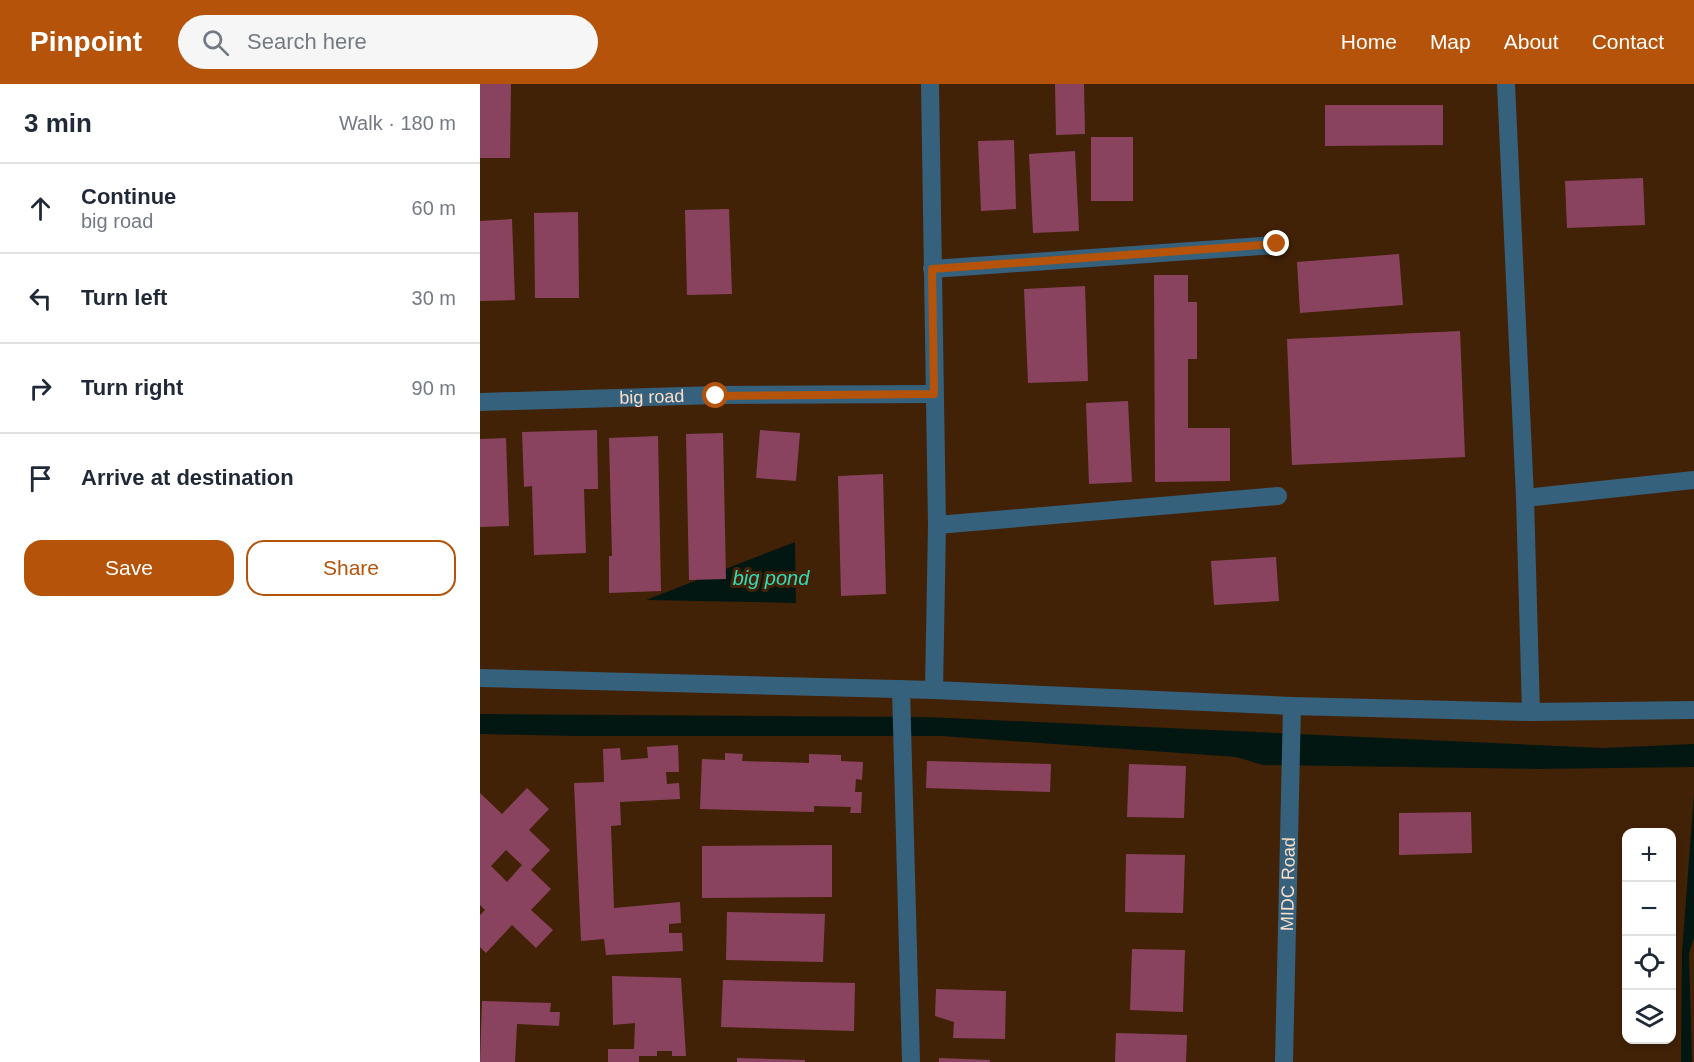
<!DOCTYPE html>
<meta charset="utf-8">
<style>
body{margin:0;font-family:Helvetica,sans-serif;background:#f6f6f7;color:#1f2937}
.controls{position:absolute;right:18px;bottom:18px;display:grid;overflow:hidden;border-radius:12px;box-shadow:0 3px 9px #0003}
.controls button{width:54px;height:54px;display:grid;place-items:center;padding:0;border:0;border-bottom:2px solid #e0e1e3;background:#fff;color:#1f2937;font:30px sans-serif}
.stop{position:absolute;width:18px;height:18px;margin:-14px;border:4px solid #b45309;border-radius:50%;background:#fff}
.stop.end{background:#b45309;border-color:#fff;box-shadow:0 2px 6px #0008}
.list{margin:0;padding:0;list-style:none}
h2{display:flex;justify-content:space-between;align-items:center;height:78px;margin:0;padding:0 24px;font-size:26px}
h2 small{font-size:20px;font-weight:400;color:#747a83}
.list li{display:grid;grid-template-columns:39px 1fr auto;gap:18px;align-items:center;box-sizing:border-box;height:90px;padding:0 24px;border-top:2px solid #e0e1e3}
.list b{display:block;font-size:22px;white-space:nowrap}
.list p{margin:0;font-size:20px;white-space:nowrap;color:#747a83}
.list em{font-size:20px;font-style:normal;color:#747a83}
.actions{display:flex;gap:12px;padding:18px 24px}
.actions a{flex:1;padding:14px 0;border:2px solid #b45309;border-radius:18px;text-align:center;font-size:21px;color:#b45309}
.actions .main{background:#b45309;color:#fff}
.icon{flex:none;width:33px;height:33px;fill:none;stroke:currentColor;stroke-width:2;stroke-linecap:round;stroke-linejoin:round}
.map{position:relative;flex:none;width:1214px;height:978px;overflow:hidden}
header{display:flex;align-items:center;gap:36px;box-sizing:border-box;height:84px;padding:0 30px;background:#b45309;color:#fff}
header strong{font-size:28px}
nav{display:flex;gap:33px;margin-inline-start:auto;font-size:21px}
.search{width:420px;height:54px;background:#f6f6f7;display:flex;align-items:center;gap:15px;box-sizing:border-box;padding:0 21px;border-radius:33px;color:#747a83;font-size:22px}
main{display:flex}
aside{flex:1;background:#fff}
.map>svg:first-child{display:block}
.water{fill:#031712}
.building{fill:#8a435f;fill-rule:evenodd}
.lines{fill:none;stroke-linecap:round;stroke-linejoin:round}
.minor{stroke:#35617c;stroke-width:18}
.route{stroke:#b45309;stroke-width:8}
.labels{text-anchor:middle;stroke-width:6;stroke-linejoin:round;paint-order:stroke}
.street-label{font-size:18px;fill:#fadeca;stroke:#422207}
.water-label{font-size:20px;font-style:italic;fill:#32dcbd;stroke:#422207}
</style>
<header>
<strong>Pinpoint</strong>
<div class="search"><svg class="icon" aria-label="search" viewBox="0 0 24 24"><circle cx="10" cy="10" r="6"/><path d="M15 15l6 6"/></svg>Search here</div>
<nav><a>Home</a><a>Map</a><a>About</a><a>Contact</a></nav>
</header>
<main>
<aside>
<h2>3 min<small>Walk · 180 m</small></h2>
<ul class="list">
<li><svg class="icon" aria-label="ahead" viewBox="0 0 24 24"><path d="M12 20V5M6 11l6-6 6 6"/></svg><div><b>Continue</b><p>big road</p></div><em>60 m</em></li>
<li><svg class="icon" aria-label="left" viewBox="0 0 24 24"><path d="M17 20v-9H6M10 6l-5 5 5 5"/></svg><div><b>Turn left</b></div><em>30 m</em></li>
<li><svg class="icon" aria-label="right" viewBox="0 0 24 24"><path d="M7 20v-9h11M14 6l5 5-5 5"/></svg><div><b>Turn right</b></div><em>90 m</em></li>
<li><svg class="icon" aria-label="arrive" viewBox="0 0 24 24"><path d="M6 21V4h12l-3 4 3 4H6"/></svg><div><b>Arrive at destination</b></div></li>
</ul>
<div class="actions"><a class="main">Save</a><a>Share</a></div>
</aside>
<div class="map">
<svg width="1214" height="978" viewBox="0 0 1214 978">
<rect width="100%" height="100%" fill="#422207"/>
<path class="water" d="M 315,458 L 316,519 L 166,516 Z
M 0,630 L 446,633 L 1123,664 L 1214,660 L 1214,683 L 1056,685 L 783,681 L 756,673 L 462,652 L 94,652 L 0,650 Z
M 1214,709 L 1214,854 L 1209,869 L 1212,978 L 1201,978 L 1202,868 Z"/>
<path class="building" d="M 0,0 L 31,0 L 30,74 L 0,74 Z
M 575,0 L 604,0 L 605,50 L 576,51 Z
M 845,21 L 963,21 L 963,61 L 845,62 Z
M 611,53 L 653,53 L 653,117 L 611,117 Z
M 534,56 L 536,125 L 501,127 L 498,57 Z
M 595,67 L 599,147 L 553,149 L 549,70 Z
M 1163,94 L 1165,141 L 1087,144 L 1085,97 Z
M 249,125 L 252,210 L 207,211 L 205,126 Z
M 98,128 L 99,214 L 55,214 L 54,129 Z
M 32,135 L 35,216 L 0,217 L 0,137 Z
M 919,170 L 923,221 L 820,229 L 817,178 Z
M 674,191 L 708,191 L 708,218 L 717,218 L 717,275 L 708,275 L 708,344 L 750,344 L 750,397 L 675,398 Z
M 605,202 L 608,297 L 548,299 L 544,205 Z
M 980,247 L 985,373 L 812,381 L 807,255 Z
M 648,317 L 652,398 L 609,400 L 606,319 Z
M 117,346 L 118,405 L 104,405 L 106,469 L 54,471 L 52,402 L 44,403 L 42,348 Z
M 280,346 L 320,349 L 316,397 L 276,394 Z
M 243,349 L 246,495 L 209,496 L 206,350 Z
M 178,352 L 181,507 L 129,509 L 129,472 L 132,472 L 129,354 Z
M 26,354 L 29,442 L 0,443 L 0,355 Z
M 403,390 L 406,510 L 361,512 L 358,392 Z
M 796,473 L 799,517 L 734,521 L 731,477 Z
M 198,661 L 199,688 L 186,688 L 187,700 L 199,699 L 200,715 L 140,718 L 141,741 L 131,742 L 134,824 L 200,818 L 201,839 L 189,840 L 189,849 L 202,849 L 203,867 L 126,871 L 124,855 L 101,857 L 94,699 L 124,698 L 123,665 L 140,664 L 141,676 L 168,674 L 167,663 Z
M 245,669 L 263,670 L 262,677 L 329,679 L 329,670 L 361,671 L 361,677 L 383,678 L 382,696 L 376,695 L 375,708 L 382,708 L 381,729 L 370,729 L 371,723 L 334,722 L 334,728 L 220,725 L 222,675 L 245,676 Z
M 447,677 L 571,680 L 570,708 L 446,704 Z
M 649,680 L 706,682 L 704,734 L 647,733 Z
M 47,704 L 69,725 L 49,746 L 70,766 L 51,786 L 71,805 L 51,826 L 73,846 L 56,864 L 32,841 L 6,869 L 0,863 L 0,831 L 5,826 L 0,821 L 0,709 L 22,730 ZM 26,766 L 42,781 L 27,798 L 11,782 Z
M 991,728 L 992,769 L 919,771 L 919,729 Z
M 352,761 L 352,813 L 222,814 L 222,762 Z
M 646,770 L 705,771 L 703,829 L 645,828 Z
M 247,828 L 345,830 L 343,878 L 246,876 Z
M 652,865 L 705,866 L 703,928 L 650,926 Z
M 132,892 L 201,894 L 206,972 L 192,972 L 192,967 L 177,967 L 177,972 L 159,972 L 159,978 L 128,978 L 128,965 L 154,965 L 155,939 L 133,941 Z
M 243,896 L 375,899 L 374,947 L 241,943 Z
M 456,905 L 526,907 L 525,955 L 473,954 L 474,938 L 455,932 Z
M 2,917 L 71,919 L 70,928 L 80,928 L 79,942 L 37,940 L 35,978 L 0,978 Z
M 636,949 L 707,951 L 706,978 L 635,978 Z
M 257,974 L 325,976 L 325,978 L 257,978 Z
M 459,974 L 510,976 L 510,978 L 459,978 Z"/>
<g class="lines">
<g class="minor">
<path d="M 450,0 L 457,441 L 454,606"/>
<path d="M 1026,0 L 1045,414 L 1051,628"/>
<path d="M 452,185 L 797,161"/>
<path id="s1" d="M 0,318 L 236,311 L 454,310"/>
<path d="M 1045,414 L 1214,396"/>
<path d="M 457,441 L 798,412"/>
<path d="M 0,594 L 454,606 L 812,622 L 1051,628 L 1214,626"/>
<path d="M 421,605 L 431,978"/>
<path id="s2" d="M 804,978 L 812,622"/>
</g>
</g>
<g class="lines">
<path class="route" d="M 236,312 L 454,310 L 452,185 L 797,160"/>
</g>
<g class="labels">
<g class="street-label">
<text dy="6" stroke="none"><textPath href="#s1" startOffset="172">big road</textPath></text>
<text dy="6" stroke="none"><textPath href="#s2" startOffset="178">MIDC Road</textPath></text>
</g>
<g class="water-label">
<text x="291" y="501">big pond</text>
</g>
</g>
</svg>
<div class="controls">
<button>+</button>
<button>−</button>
<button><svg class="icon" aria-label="locate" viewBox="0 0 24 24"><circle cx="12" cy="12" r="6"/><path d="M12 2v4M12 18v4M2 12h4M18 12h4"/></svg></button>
<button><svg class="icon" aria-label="layers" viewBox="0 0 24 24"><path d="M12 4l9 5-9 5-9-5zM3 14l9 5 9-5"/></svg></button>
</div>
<div class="stop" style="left:236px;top:312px"></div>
<div class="stop end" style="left:797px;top:160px"></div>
</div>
</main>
